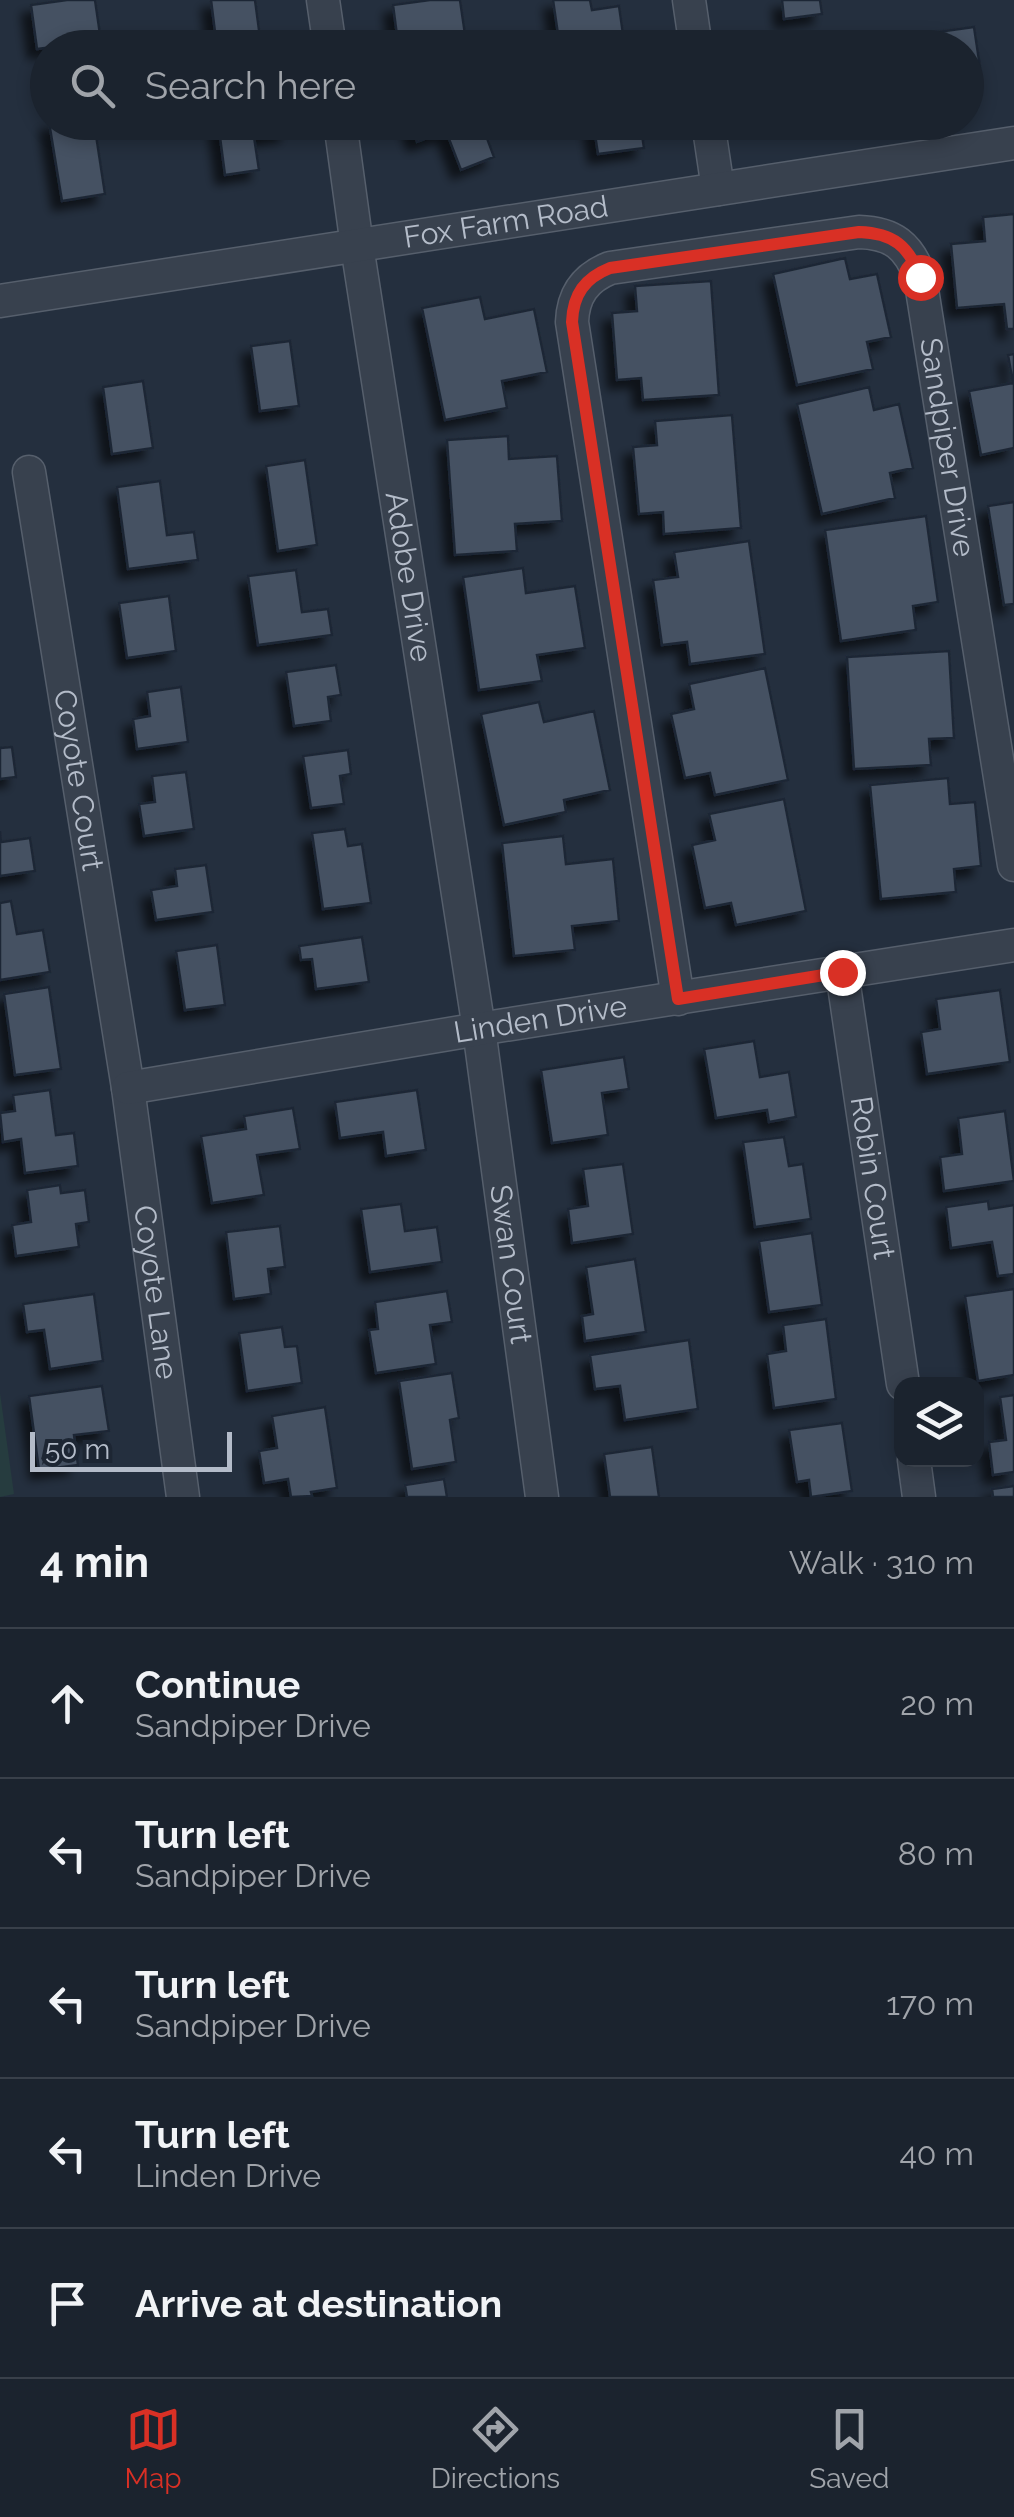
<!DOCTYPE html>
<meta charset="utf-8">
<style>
body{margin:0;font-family:Raleway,sans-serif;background:#282f3a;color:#f1f3f6}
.controls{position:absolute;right:30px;bottom:30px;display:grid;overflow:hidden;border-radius:20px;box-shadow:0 5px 15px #0003}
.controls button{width:90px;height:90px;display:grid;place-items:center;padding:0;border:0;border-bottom:2px solid #39404a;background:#1b232e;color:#f1f3f6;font:50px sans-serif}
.scale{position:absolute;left:30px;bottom:25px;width:202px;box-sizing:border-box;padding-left:10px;border:5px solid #b4bcc9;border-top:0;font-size:28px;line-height:35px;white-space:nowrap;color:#b4bcc9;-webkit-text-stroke:8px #1d2633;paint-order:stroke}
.stop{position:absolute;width:30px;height:30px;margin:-22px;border:8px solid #d93025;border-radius:50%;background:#fff}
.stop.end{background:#d93025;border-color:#fff;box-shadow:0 2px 10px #0008}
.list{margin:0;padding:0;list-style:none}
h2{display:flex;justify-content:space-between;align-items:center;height:130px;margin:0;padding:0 40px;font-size:42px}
h2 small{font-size:32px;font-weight:400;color:#a0a4aa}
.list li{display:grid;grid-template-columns:65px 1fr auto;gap:30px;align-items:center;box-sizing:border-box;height:150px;padding:0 40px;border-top:2px solid #39404a}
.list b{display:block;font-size:38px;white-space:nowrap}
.list p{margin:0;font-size:32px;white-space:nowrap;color:#a0a4aa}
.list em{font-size:32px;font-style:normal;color:#a0a4aa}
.icon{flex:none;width:55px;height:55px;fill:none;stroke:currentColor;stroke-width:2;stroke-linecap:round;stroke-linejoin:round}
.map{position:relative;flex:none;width:1014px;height:1497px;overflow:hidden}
.search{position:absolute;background:#1b232e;box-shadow:0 5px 15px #0003;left:30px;right:30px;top:30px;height:110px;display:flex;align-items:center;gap:25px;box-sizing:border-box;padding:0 35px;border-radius:55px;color:#a0a4aa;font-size:38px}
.sheet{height:880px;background:#1b232e}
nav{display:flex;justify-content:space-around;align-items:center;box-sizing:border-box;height:140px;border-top:2px solid #39404a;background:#1b232e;font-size:28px;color:#a0a4aa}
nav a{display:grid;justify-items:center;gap:5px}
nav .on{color:#d93025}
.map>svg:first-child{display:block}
.green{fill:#263c3f}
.building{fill:#455162;stroke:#1f2835;stroke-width:2.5;filter:url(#shadow)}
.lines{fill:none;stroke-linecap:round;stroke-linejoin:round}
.minor-casing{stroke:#565f6c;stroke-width:35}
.minor{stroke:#38414e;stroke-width:32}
.route{stroke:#d93025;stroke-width:12}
.labels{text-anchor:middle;stroke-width:8;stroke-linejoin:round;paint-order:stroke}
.street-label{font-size:30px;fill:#b4bcc9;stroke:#1d2633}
</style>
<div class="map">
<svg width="1014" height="1497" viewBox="0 0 1014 1497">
<defs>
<filter id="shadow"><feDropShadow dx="-9" dy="9" stdDeviation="5" flood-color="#0009"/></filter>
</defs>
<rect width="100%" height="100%" fill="#242f3e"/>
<path class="green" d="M 0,1393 L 14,1494 L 0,1497 Z"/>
<path class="building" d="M 67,0 L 95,0 L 102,48 L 69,48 L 69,45 L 37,49 L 31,5 Z
M 211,0 L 255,0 L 261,45 L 217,48 Z
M 430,0 L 460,0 L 467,48 L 432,48 L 431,38 L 398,43 L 393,5 Z
M 553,0 L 590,0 L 592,10 L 619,6 L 624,41 L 560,48 Z
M 782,0 L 820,0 L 822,14 L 784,19 Z
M 974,27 L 980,67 L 966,69 L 966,48 L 911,48 L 909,36 Z
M 856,32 L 858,48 L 777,48 L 776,42 Z
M 49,122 L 94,122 L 105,194 L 62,201 Z
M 218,122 L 286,122 L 288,132 L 254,137 L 259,170 L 225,175 Z
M 410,122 L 481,122 L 494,157 L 461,170 L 446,131 L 417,142 Z
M 593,122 L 640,122 L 644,148 L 598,154 Z
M 1014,214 L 1014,329 L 1007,329 L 1004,304 L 957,308 L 951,244 L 985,241 L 983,217 Z
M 845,258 L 850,279 L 877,274 L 891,337 L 867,342 L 873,369 L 797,385 L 773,274 Z
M 711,281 L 719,395 L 643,400 L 641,378 L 617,380 L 612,313 L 637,311 L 635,286 Z
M 480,297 L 485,319 L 534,309 L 547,372 L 502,381 L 507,408 L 445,420 L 422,308 Z
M 290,341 L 299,406 L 260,411 L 251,346 Z
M 1014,354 L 1014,448 L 981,455 L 969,391 L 1013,383 L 1008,355 Z
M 143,381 L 153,448 L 112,454 L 103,387 Z
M 869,387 L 874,410 L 899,404 L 913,468 L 890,473 L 895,498 L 822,514 L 797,404 Z
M 732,415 L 741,528 L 664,534 L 663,512 L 639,514 L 633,447 L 657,445 L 655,421 Z
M 508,436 L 509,459 L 557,456 L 562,521 L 515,524 L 517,551 L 455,555 L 447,440 Z
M 305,460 L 317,545 L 278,551 L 266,466 Z
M 160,481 L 167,535 L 194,532 L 198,560 L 128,569 L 117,487 Z
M 1014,502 L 1014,604 L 1004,605 L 988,506 Z
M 926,516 L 938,602 L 913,606 L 916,630 L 841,641 L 825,530 Z
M 749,541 L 765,654 L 690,664 L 687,642 L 662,645 L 653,580 L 678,577 L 674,552 Z
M 523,568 L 526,593 L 575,586 L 585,648 L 537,655 L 542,681 L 479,690 L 463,577 Z
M 296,570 L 302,612 L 328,609 L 332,635 L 258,645 L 248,576 Z
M 169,596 L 176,651 L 127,658 L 119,603 Z
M 949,651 L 954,738 L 929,739 L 931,765 L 854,769 L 847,657 Z
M 336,665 L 341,695 L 328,697 L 331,721 L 294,726 L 286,672 Z
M 765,668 L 788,780 L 715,795 L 710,773 L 685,778 L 671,714 L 694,709 L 689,684 Z
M 181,687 L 188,742 L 137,749 L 133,719 L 150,716 L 147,692 Z
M 539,702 L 544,722 L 594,711 L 610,790 L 564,800 L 566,812 L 504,825 L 481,714 Z
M 12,747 L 16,777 L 0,779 L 0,748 Z
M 348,750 L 351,774 L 340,776 L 344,804 L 311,808 L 303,756 Z
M 186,772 L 194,829 L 144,836 L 139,804 L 155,802 L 152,776 Z
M 948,778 L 950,804 L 975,802 L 981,866 L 954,869 L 956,892 L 881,899 L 870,785 Z
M 784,799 L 806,911 L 736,925 L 731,903 L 705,908 L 692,845 L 715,840 L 709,814 Z
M 345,829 L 348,846 L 362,844 L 371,903 L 323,909 L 312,833 Z
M 0,831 L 1,842 L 30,838 L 35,871 L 0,876 Z
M 563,836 L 566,864 L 613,859 L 619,921 L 572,926 L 575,950 L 514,956 L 502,843 Z
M 206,865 L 213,912 L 156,920 L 151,890 L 177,886 L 175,869 Z
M 11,901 L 17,934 L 43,930 L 50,972 L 0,980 L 0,903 Z
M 362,937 L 369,982 L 316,989 L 312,959 L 301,960 L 299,946 Z
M 217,945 L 225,1005 L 185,1010 L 176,951 Z
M 49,987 L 61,1069 L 15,1075 L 4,994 Z
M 1000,990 L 1010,1062 L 927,1074 L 921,1032 L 940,1029 L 936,999 Z
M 754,1041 L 760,1077 L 789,1072 L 796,1117 L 769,1122 L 767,1110 L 716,1118 L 704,1049 Z
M 624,1057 L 629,1089 L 602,1093 L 608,1135 L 552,1143 L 541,1070 Z
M 50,1090 L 56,1135 L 74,1133 L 78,1166 L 25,1173 L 21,1139 L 3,1142 L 0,1113 L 15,1111 L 13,1095 Z
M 417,1090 L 426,1150 L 386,1156 L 383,1132 L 340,1138 L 335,1102 Z
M 293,1108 L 300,1149 L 257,1155 L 264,1195 L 212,1203 L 201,1136 L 246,1129 L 244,1116 Z
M 1005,1111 L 1014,1181 L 944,1191 L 940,1157 L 962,1154 L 958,1118 Z
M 784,1137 L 789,1166 L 803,1164 L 811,1219 L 755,1227 L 743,1142 Z
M 623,1164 L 633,1234 L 572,1243 L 568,1209 L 588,1206 L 583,1169 Z
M 60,1185 L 61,1193 L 85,1190 L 89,1222 L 76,1224 L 79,1247 L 16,1256 L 12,1225 L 31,1222 L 27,1190 Z
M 988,1201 L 989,1209 L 1014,1205 L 1014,1274 L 998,1276 L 992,1242 L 951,1248 L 946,1207 Z
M 401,1204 L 405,1231 L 437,1227 L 442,1262 L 370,1272 L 361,1209 Z
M 280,1226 L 285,1267 L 268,1269 L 271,1294 L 234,1299 L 226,1232 Z
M 812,1233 L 822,1305 L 769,1312 L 759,1241 Z
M 635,1259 L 646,1332 L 585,1341 L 582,1316 L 593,1314 L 586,1267 Z
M 1014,1289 L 1014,1375 L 978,1381 L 965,1296 Z
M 447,1291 L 452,1322 L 430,1325 L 436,1364 L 376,1373 L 369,1330 L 378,1329 L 375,1302 Z
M 94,1294 L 103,1361 L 50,1369 L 44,1330 L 27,1332 L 23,1304 Z
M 826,1319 L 836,1399 L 774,1408 L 767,1354 L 786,1351 L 783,1325 Z
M 282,1327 L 285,1347 L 297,1346 L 302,1383 L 247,1391 L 239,1333 Z
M 689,1340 L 698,1409 L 625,1420 L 620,1386 L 595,1389 L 590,1355 Z
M 452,1373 L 459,1418 L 450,1420 L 456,1462 L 412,1469 L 399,1381 Z
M 102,1386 L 109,1431 L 74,1435 L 78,1465 L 39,1470 L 29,1396 Z
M 1014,1395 L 1014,1472 L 993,1475 L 989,1442 L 1006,1440 L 1000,1397 Z
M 325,1407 L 337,1488 L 311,1492 L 312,1496 L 291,1497 L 288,1479 L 264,1483 L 259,1451 L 277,1448 L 272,1416 Z
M 842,1423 L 852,1491 L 811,1497 L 809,1480 L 797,1482 L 789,1430 Z
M 652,1447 L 659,1497 L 610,1497 L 604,1454 Z
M 444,1479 L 447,1497 L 407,1497 L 405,1485 Z
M 1014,1486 L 1014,1497 L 993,1497 L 992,1489 Z"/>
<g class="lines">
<g class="minor-casing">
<g id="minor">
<path d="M 323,0 L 330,48"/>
<path d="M 689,0 L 696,48"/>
<path id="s1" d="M 340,122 L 357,246 L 479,1029 L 542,1497"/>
<path d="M 708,122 L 718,189"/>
<path id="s2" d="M 0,301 L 1014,143"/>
<path id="s3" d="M 29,472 L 128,1088 L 183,1497"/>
<path id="s4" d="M 842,972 L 903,1384"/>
<path id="s5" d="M 678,999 L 572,322 C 573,295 585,278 610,268 L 859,232 C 893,233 909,246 920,277 L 1014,865"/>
<path id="s6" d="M 128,1088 L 479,1029 L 1014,945"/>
<path d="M 914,1460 L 919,1497"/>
</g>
</g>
<use href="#minor" class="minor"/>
</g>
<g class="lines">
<path class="route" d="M 842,972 L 678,999 L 572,322 C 573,294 585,278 610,268 L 859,232 C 893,233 909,246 920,277"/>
</g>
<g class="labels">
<g class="street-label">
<text dy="10" stroke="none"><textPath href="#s2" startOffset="512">Fox Farm Road</textPath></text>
<text dy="10" stroke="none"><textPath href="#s5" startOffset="1262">Sandpiper Drive</textPath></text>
<text dy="10" stroke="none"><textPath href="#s1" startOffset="460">Adobe Drive</textPath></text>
<text dy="10" stroke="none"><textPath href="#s3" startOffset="312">Coyote Court</textPath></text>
<text dy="10" stroke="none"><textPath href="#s6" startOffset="418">Linden Drive</textPath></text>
<text dy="10" stroke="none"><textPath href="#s4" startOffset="208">Robin Court</textPath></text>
<text dy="10" stroke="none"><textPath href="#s1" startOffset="1155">Swan Court</textPath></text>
<text dy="10" stroke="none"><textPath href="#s3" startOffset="830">Coyote Lane</textPath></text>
</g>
</g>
</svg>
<div class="controls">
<button><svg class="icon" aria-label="layers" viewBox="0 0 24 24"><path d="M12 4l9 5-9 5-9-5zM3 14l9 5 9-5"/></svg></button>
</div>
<div class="scale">50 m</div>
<div class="stop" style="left:920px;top:277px"></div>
<div class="stop end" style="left:842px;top:972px"></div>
<div class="search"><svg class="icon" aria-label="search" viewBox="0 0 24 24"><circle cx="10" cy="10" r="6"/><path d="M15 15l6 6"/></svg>Search here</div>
</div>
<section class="sheet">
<h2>4 min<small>Walk · 310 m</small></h2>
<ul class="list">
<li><svg class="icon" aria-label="ahead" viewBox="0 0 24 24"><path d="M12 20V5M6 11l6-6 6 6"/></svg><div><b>Continue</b><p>Sandpiper Drive</p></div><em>20 m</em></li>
<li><svg class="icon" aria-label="left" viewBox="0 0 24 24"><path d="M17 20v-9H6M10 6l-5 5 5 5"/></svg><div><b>Turn left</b><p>Sandpiper Drive</p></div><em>80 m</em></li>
<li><svg class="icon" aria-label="left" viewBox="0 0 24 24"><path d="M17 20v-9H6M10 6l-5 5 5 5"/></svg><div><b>Turn left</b><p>Sandpiper Drive</p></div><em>170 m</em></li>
<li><svg class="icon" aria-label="left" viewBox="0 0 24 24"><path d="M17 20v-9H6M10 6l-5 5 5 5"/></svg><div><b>Turn left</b><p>Linden Drive</p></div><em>40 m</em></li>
<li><svg class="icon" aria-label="arrive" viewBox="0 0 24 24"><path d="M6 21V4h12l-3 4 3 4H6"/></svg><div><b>Arrive at destination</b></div></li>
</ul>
</section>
<nav>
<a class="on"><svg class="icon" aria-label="map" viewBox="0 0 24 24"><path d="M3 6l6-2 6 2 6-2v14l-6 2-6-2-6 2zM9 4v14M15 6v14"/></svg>Map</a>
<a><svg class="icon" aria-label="directions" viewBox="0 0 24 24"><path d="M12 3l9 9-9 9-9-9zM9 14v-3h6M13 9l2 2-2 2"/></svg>Directions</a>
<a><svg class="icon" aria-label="saved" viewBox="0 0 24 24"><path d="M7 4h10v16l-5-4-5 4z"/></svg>Saved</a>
</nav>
